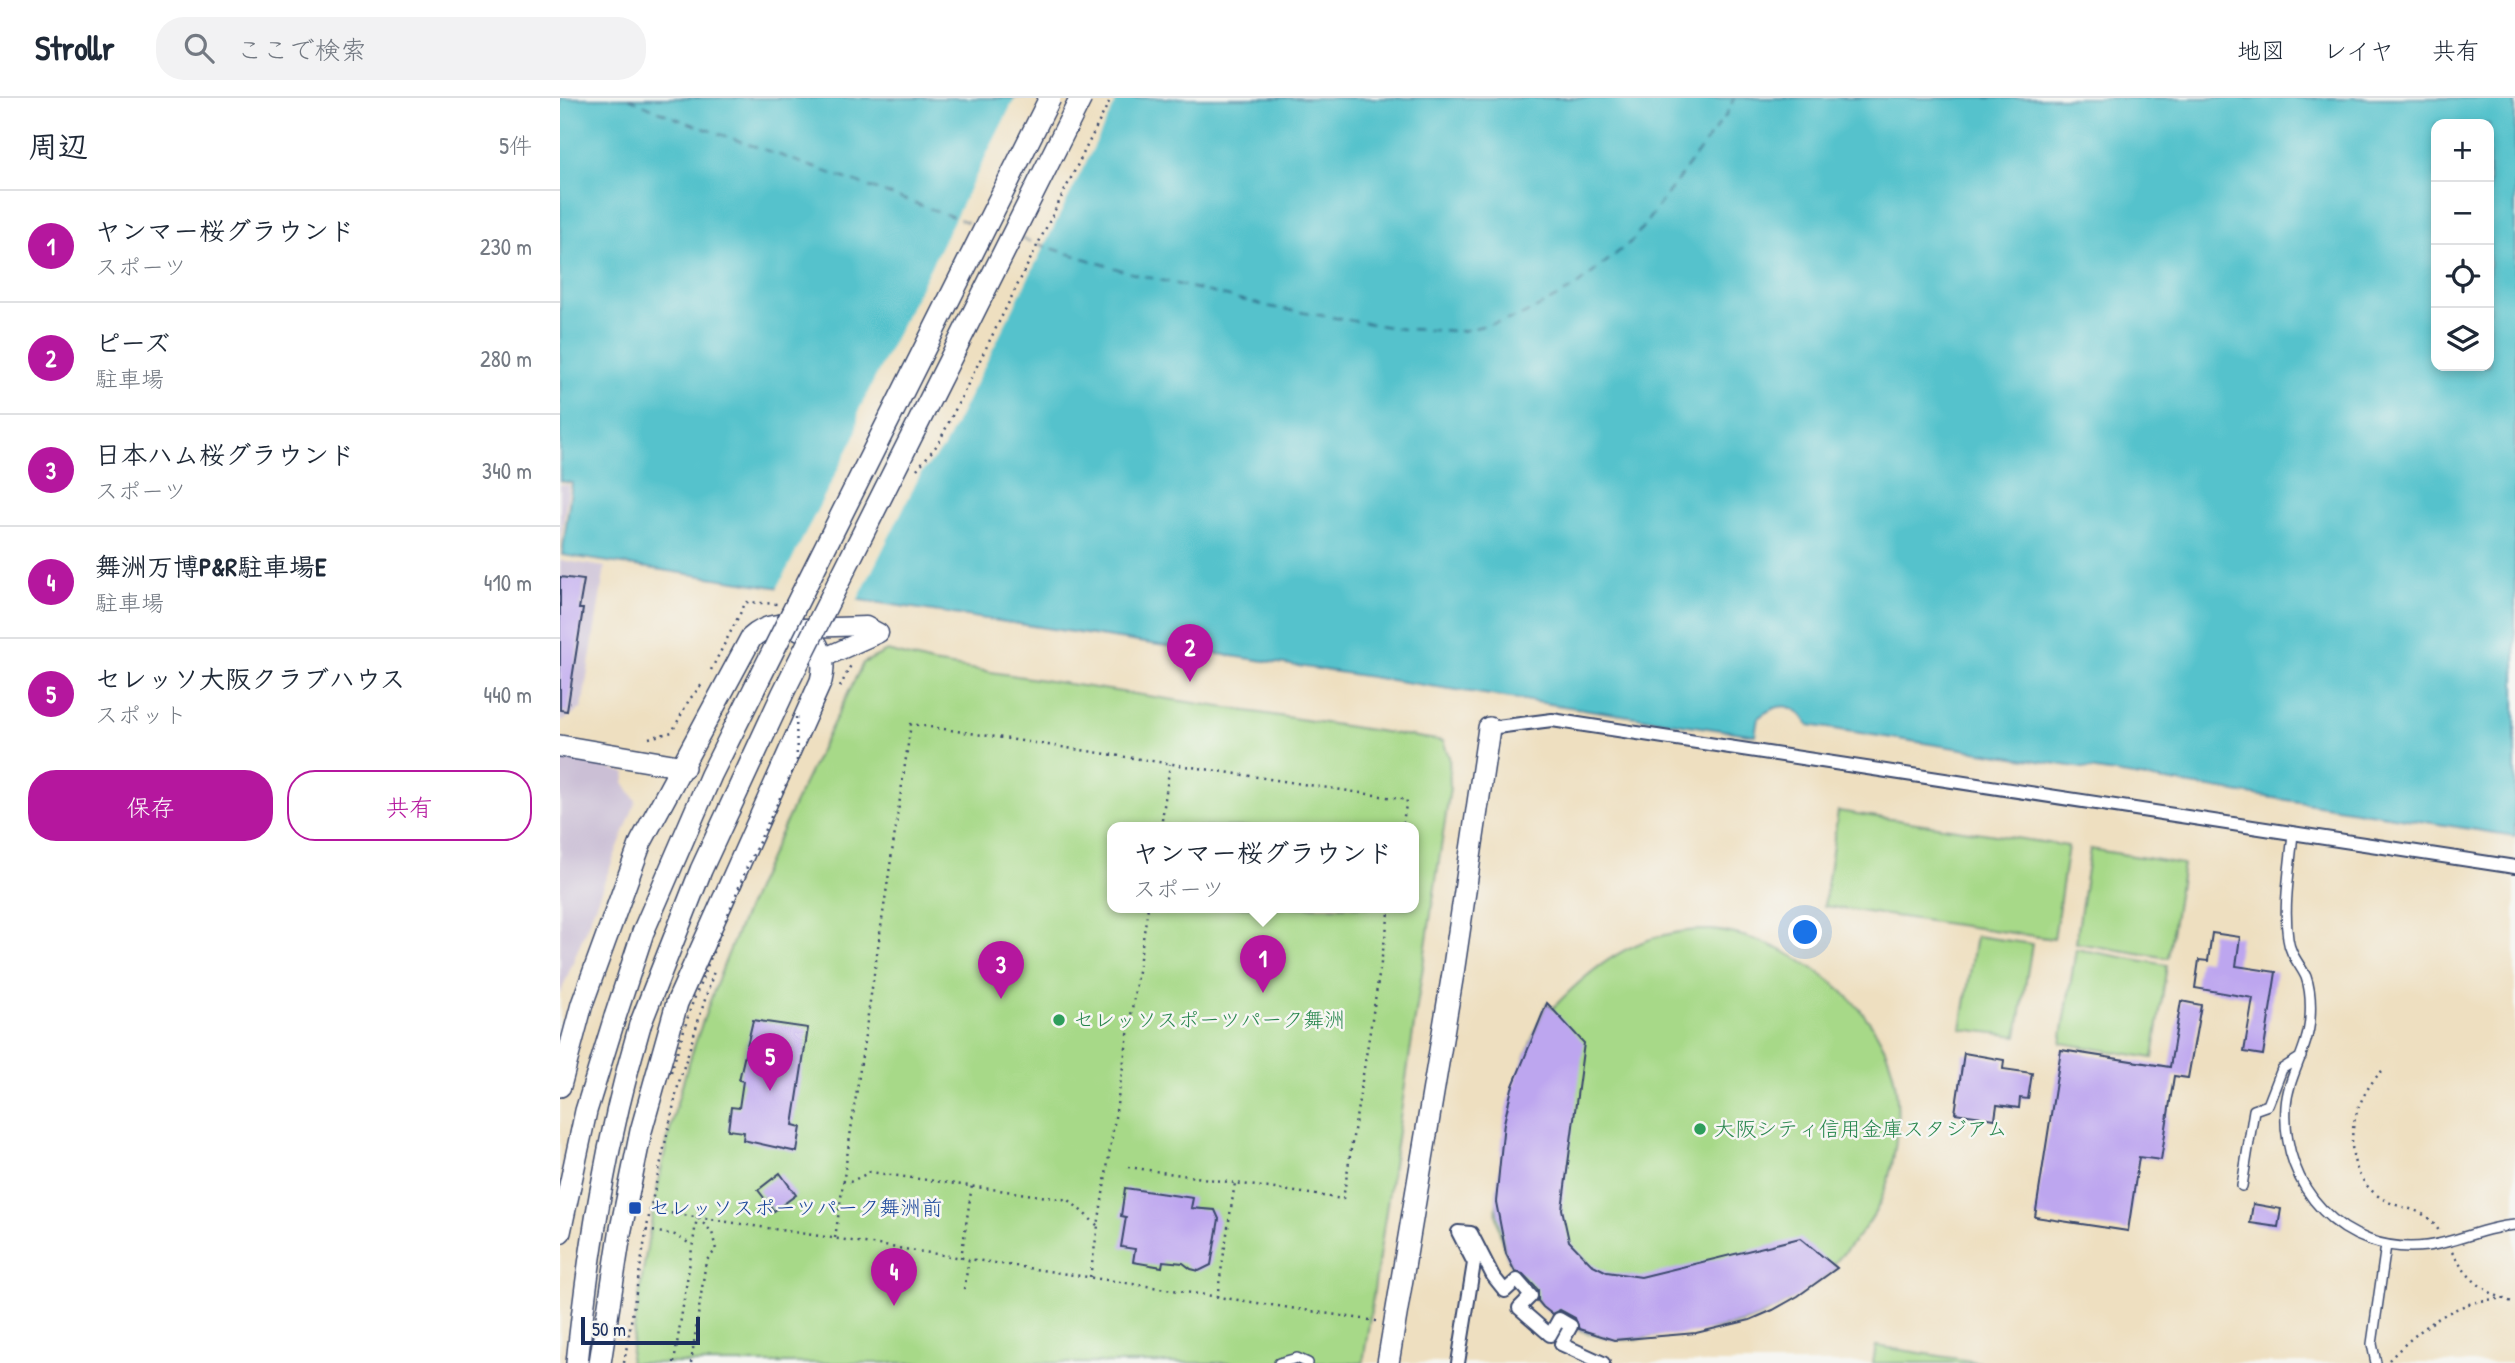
<!DOCTYPE html>
<html lang="ja">
<meta charset="utf-8">
<style>
body{margin:0;font-family:"Patrick Hand","Klee One",sans-serif;background:#f2f2f3;color:#1f2937}
.controls{position:absolute;right:21px;top:21px;display:grid;overflow:hidden;border-radius:14px;box-shadow:0 4px 10px #0003}
.controls button{width:63px;height:63px;display:grid;place-items:center;padding:0;border:0;border-bottom:2px solid #e0e1e3;background:#fff;color:#1f2937;font:35px sans-serif}
.scale{position:absolute;left:21px;bottom:18px;width:119px;box-sizing:border-box;padding-left:7px;border:4px solid #1b2f5e;border-top:0;font-size:19px;line-height:24px;white-space:nowrap;color:#1b2f5e;-webkit-text-stroke:5px #f6f6f2;paint-order:stroke}
.you{position:absolute;left:1246px;top:835px;width:24px;height:24px;margin:-18px;border:5px solid #fff;border-radius:50%;background:#1a73e8;box-shadow:0 0 0 10px #1a73e833}
.badge{display:grid;place-items:center;width:46px;height:46px;border-radius:50%;background:#b5179e;color:#fff;font-size:23px;font-weight:700}
.pin{position:absolute;translate:-50% -58px;filter:drop-shadow(0 2px 4px #0008)}
.pin::after{content:'';position:absolute;top:37px;width:24px;height:21px;background:inherit;clip-path:polygon(0 0,100% 0,50% 100%)}
.popup{position:absolute;left:547px;top:724px;width:312px;height:91px;box-sizing:border-box;display:grid;place-content:center;border-radius:14px;background:#fff;filter:drop-shadow(0 2px 5px #0005);font-size:23px;white-space:nowrap;color:#747a83}
.popup b{font-size:26px;color:#1f2937}
.popup::after{content:'';position:absolute;left:50%;top:100%;margin-left:-14px;border:14px solid transparent;border-top-color:#fff}
.list{margin:0;padding:0;list-style:none}
h2{display:flex;justify-content:space-between;align-items:center;height:91px;margin:0;padding:0 28px;font-size:30px}
h2 small{font-size:23px;font-weight:400;color:#747a83}
.list li{display:grid;grid-template-columns:46px 1fr auto;gap:21px;align-items:center;box-sizing:border-box;height:112px;padding:0 28px;border-top:2px solid #e0e1e3}
.list b{display:block;font-size:26px;white-space:nowrap}
.list p{margin:0;font-size:23px;white-space:nowrap;color:#747a83}
.list em{font-size:23px;font-style:normal;color:#747a83}
.actions{display:flex;gap:14px;padding:21px 28px}
.actions a{flex:1;padding:16px 0;border:2px solid #b5179e;border-radius:28px;text-align:center;font-size:24px;color:#b5179e}
.actions .main{background:#b5179e;color:#fff}
.icon{flex:none;width:38px;height:38px;fill:none;stroke:currentColor;stroke-width:2;stroke-linecap:round;stroke-linejoin:round}
.map{position:relative;flex:none;width:1955px;height:1265px;overflow:hidden}
header{display:flex;align-items:center;gap:42px;box-sizing:border-box;height:98px;padding:0 35px;background:#fff;border-bottom:2px solid #e0e1e3}
header strong{font-size:33px}
nav{display:flex;gap:38px;margin-inline-start:auto;font-size:24px}
.search{width:490px;height:63px;background:#f2f2f3;display:flex;align-items:center;gap:18px;box-sizing:border-box;padding:0 24px;border-radius:28px;color:#747a83;font-size:26px}
main{display:flex}
aside{flex:1;background:#fff}
.map>svg:first-child{display:block}
.industrial{fill:#cbbfd5}
.green{fill:#a7d988;stroke:#618473;stroke-width:2;fill-rule:evenodd}
.water{fill:#54c2cc;stroke:#387895;stroke-width:2;fill-rule:evenodd}
.pier{fill:#eedfc0}
.lines{fill:none;stroke-linecap:round;stroke-linejoin:round}
.ferry{stroke:#2c5b7f;stroke-width:2;stroke-dasharray:9 7;stroke-linecap:butt}
.building{fill:#bda6ef}
.service-casing{stroke:#3b496d;stroke-width:12}
.pedestrian-casing{stroke:#3b496d;stroke-width:16}
.minor-casing{stroke:#3b496d;stroke-width:21}
.tertiary-casing{stroke:#3b496d;stroke-width:24}
.path{stroke:#3b496d;stroke-width:2.5;stroke-dasharray:2 5;stroke-linecap:butt}
.service{stroke:#fff;stroke-width:9}
.pedestrian{stroke:#fff;stroke-width:12}
.minor{stroke:#fff;stroke-width:18}
.tertiary{stroke:#fff;stroke-width:21}
.tertiary-bridge-casing{stroke:#3b496d;stroke-width:24;stroke-linecap:butt}
.path-bridge{stroke:#3b496d;stroke-width:2.5;stroke-dasharray:2 5;stroke-linecap:butt}
.tertiary-bridge{stroke:#fff;stroke-width:21}
.leisure-dot{fill:#2e9e5b;stroke:#f6f6f2;stroke-width:2.5}
.transit-dot{fill:#1a4fb4;stroke:#f6f6f2;stroke-width:2.5}
.labels{text-anchor:middle;stroke-width:5;stroke-linejoin:round;paint-order:stroke}
.leisure-label{font-size:21px;fill:#27864d;stroke:#f6f6f2;text-anchor:start}
.transit-label{font-size:21px;fill:#164399;stroke:#f6f6f2;text-anchor:start}
</style>
<header>
<strong>Strollr</strong>
<div class="search"><svg class="icon" aria-label="search" viewBox="0 0 24 24"><circle cx="10" cy="10" r="6"/><path d="M15 15l6 6"/></svg>ここで検索</div>
<nav><a>地図</a><a>レイヤ</a><a>共有</a></nav>
</header>
<main>
<aside>
<h2>周辺<small>5件</small></h2>
<ul class="list">
<li><span class="badge">1</span><div><b>ヤンマー桜グラウンド</b><p>スポーツ</p></div><em>230 m</em></li>
<li><span class="badge">2</span><div><b>ピーズ</b><p>駐車場</p></div><em>280 m</em></li>
<li><span class="badge">3</span><div><b>日本ハム桜グラウンド</b><p>スポーツ</p></div><em>340 m</em></li>
<li><span class="badge">4</span><div><b>舞洲万博P&amp;R駐車場E</b><p>駐車場</p></div><em>410 m</em></li>
<li><span class="badge">5</span><div><b>セレッソ大阪クラブハウス</b><p>スポット</p></div><em>440 m</em></li>
</ul>
<div class="actions"><a class="main">保存</a><a>共有</a></div>
</aside>
<div class="map">
<svg width="1955" height="1265" viewBox="0 0 1955 1265">
<rect width="100%" height="100%" fill="#f6f6f2"/>
<filter id="ink" filterUnits="userSpaceOnUse"><feTurbulence type="fractalNoise" baseFrequency=".0143" numOctaves="2"/><feDisplacementMap in="SourceGraphic" scale="14" xChannelSelector="R" yChannelSelector="G"/><feConvolveMatrix kernelMatrix="1 2 1 2 8 2 1 2 1" color-interpolation-filters="sRGB"/></filter>
<filter id="wash" filterUnits="userSpaceOnUse"><feTurbulence type="fractalNoise" baseFrequency=".00686" numOctaves="4" result="noise"/><feDisplacementMap in="SourceGraphic" scale="28" xChannelSelector="R" yChannelSelector="G"/><feGaussianBlur stdDeviation="1.57" result="paint"/><feColorMatrix in="noise" values="0 0 0 0 0 0 0 0 0 0 0 0 0 0 0 0 0 1.4 0 .05"/><feComposite in="paint" operator="in"/></filter>
<g filter="url(#wash)">
<rect width="100%" height="100%" fill="#eedfc0"/>
<path class="industrial" d="M 0,386 L 9,387 L 0,448 Z
M 0,462 L 45,469 L 22,610 L 3,623 L 0,622 Z
M 0,657 L 66,675 L 64,684 L 76,703 L 0,897 Z"/>
<path class="green" d="M 327,553 L 372,565 L 883,643 L 889,659 L 890,690 L 803,1265 L 69,1265 C 83,1175 95,1082 120,994 C 164,843 234,705 303,565 ZM 552,729 L 854,729 L 854,809 L 552,809 Z
M 1278,713 L 1508,748 L 1494,841 L 1264,808 Z
M 1530,751 L 1623,766 L 1608,860 L 1516,845 Z
M 1152,832 C 1220,840 1296,887 1325,951 C 1345,996 1339,1058 1321,1102 C 1311,1127 1291,1146 1274,1166 L 1277,1170 C 1248,1189 1223,1210 1190,1222 C 1163,1232 1135,1233 1107,1236 C 1089,1238 1072,1244 1054,1241 C 992,1234 945,1180 937,1120 C 935,1102 939,1085 941,1067 C 948,1000 961,966 987,905 L 993,910 C 1037,863 1085,830 1152,832 Z
M 1416,838 L 1472,846 L 1457,938 L 1401,931 Z
M 1516,851 L 1607,867 L 1593,960 L 1501,945 Z
M 1316,1248 L 1424,1265 L 1313,1265 Z"/>
<path class="water" d="M 0,0 L 1955,0 L 1955,738 L 1249,627 C 1234,604 1220,603 1198,620 L 1195,637 L 2,457 L 12,385 L 0,383 ZM 1876,26 L 1929,26 L 1929,268 L 1876,268 Z"/>
<path class="pier" d="M 455,0 L 558,0 L 383,351 L 361,375 L 296,505 L 216,493 L 296,336 L 299,312 Z"/>
<g class="lines">
<path class="ferry" d="M 69,0 L 115,20 L 416,127
M 462,141 L 571,175 L 711,209 L 842,231 L 902,233 L 959,219 L 1014,190 L 1073,142 L 1166,17 L 1174,0"/>
</g>
<g id="blocks">
<path class="building" d="M 0,479 L 24,482 L 19,511 L 23,511 L 7,613 L 0,612 Z
M 1652,835 L 1680,839 L 1676,868 L 1716,874 L 1703,957 L 1684,954 L 1693,900 L 1635,890 L 1639,862 L 1648,863 Z
M 1621,903 L 1641,907 L 1628,980 L 1614,978 L 1601,1062 L 1579,1059 L 1568,1133 L 1475,1119 L 1501,952 L 1610,969 Z
M 987,905 L 1024,945 L 1002,1111 L 1009,1143 L 1031,1166 L 1047,1174 L 1081,1179 L 1240,1140 L 1277,1170 L 1238,1198 L 1213,1212 L 1190,1222 L 1136,1235 L 1054,1242 L 1019,1231 L 1015,1220 L 1000,1212 L 992,1216 L 983,1209 L 978,1203 L 978,1192 L 963,1176 L 955,1174 L 946,1156 L 936,1104 L 944,1025 L 952,990 Z
M 193,922 L 248,930 L 233,1027 L 241,1029 L 237,1054 L 183,1042 L 184,1034 L 168,1032 L 171,1009 L 179,1010 L 183,983 L 179,982 Z
M 1404,955 L 1444,962 L 1443,971 L 1472,975 L 1468,1001 L 1460,1000 L 1459,1010 L 1437,1007 L 1435,1021 L 1395,1015 Z
M 220,1075 L 236,1097 L 214,1113 L 198,1092 Z
M 565,1090 L 633,1100 L 631,1110 L 655,1112 L 659,1121 L 651,1167 L 639,1173 L 631,1171 L 623,1165 L 603,1163 L 602,1169 L 573,1164 L 575,1151 L 561,1149 L 566,1119 L 561,1118 Z
M 1693,1106 L 1721,1111 L 1718,1129 L 1690,1125 Z"/>
</g>
</g>
<g filter="url(#ink)">
<use href="#blocks" fill-opacity="0" stroke="#3b496d" stroke-width="2"/>
<g class="lines">
<g class="service-casing">
<path id="service" d="M 1733,735 C 1730,770 1723,807 1728,841 C 1730,857 1740,866 1746,879 C 1751,893 1751,907 1750,921 C 1748,952 1728,978 1726,1008 C 1721,1090 1783,1158 1867,1148 C 1898,1144 1924,1129 1955,1127
M 1682,1088 L 1694,1012 L 1708,1007 L 1722,971 L 1741,959
M 719,1265 L 737,1260 L 748,1265
M 1816,1265 L 1812,1246 L 1826,1147"/>
</g>
<g class="pedestrian-casing">
<path id="pedestrian" d="M 929,630 L 992,622 L 1955,769
M 898,1265 L 914,1165 L 898,1134 L 911,1135 L 933,1178 L 945,1193 L 957,1182 L 971,1198 L 959,1210 L 990,1237 L 999,1221 L 1011,1228 L 1001,1246 L 1043,1265"/>
</g>
<g class="minor-casing">
<path id="minor" d="M 244,530 L 306,528 L 319,535
M 263,560 L 319,535"/>
</g>
<g class="tertiary-casing">
<path id="tertiary" d="M 0,648 L 124,669
M 0,988 L 22,906 L 81,744 L 191,540 C 226,509 273,539 261,583 L 117,905 L 81,1033 L 60,1136 L 40,1265
M 0,1134 L 26,1013 L 55,919
M 17,1265 C 29,1149 47,1039 80,927
M 828,1265 L 893,875 L 929,630"/>
</g>
<path class="path" d="M 151,572 L 186,504 L 218,506
M 280,589 L 291,567
M 89,640 L 112,634 L 129,602 L 144,584
M 601,729 L 610,666
M 1822,973 C 1791,1003 1776,1066 1817,1097 C 1840,1115 1861,1104 1879,1133
M 568,1069 L 783,1101 L 830,809
M 283,1083 L 290,1084 L 310,1074 L 509,1102 L 538,1128
M 90,1112 L 409,1161
M 86,1132 L 115,1137 L 132,1147
M 275,1140 L 351,626 L 847,702 L 842,729
M 1892,1154 C 1908,1182 1925,1195 1955,1205
M 401,1160 L 412,1087
M 530,1179 L 588,809
M 404,1191 L 409,1161 L 816,1223
M 657,1199 L 675,1085
M 1829,1262 C 1859,1231 1895,1202 1939,1201
M 64,1265 L 90,1112 L 119,984 L 155,870
M 114,1265 L 137,1119
M 131,1265 L 146,1163 L 156,1152 L 152,1134 L 137,1119"/>
<use href="#service" class="service"/>
<use href="#pedestrian" class="pedestrian"/>
<use href="#minor" class="minor"/>
<use href="#tertiary" class="tertiary"/>
<g class="tertiary-bridge-casing">
<path id="tertiary-bridge" d="M 55,919 L 83,834 L 151,677 L 490,0
M 80,927 L 141,772 L 223,595 L 521,0"/>
</g>
<path class="path-bridge" d="M 357,371 L 378,346 L 551,0
M 111,974 L 131,909 L 187,769 L 237,664 L 236,615"/>
<use href="#tertiary-bridge" class="tertiary-bridge"/>
</g>
</g>
<g class="leisure-dot">
<circle cx="499" cy="922" r="7"/>
<circle cx="1140" cy="1031" r="7"/>
</g>
<rect class="transit-dot" x="68" y="1103" width="14" height="14" rx="3.5"/>
<g class="labels">
<g class="leisure-label">
<text x="513" y="929">セレッソスポーツパーク舞洲</text>
<text x="1154" y="1038">大阪シティ信用金庫スタジアム</text>
</g>
<g class="transit-label">
<text x="89" y="1117">セレッソスポーツパーク舞洲前</text>
</g>
</g>
</svg>
<div class="controls">
<button>+</button>
<button>−</button>
<button><svg class="icon" aria-label="locate" viewBox="0 0 24 24"><circle cx="12" cy="12" r="6"/><path d="M12 2v4M12 18v4M2 12h4M18 12h4"/></svg></button>
<button><svg class="icon" aria-label="layers" viewBox="0 0 24 24"><path d="M12 4l9 5-9 5-9-5zM3 14l9 5 9-5"/></svg></button>
</div>
<div class="scale">50 m</div>
<div class="you"></div>
<div class="pin badge" style="left:703px;top:895px">1</div>
<div class="popup"><b>ヤンマー桜グラウンド</b>スポーツ</div>
<div class="pin badge" style="left:630px;top:584px">2</div>
<div class="pin badge" style="left:441px;top:901px">3</div>
<div class="pin badge" style="left:334px;top:1208px">4</div>
<div class="pin badge" style="left:210px;top:993px">5</div>
</div>
</main>
